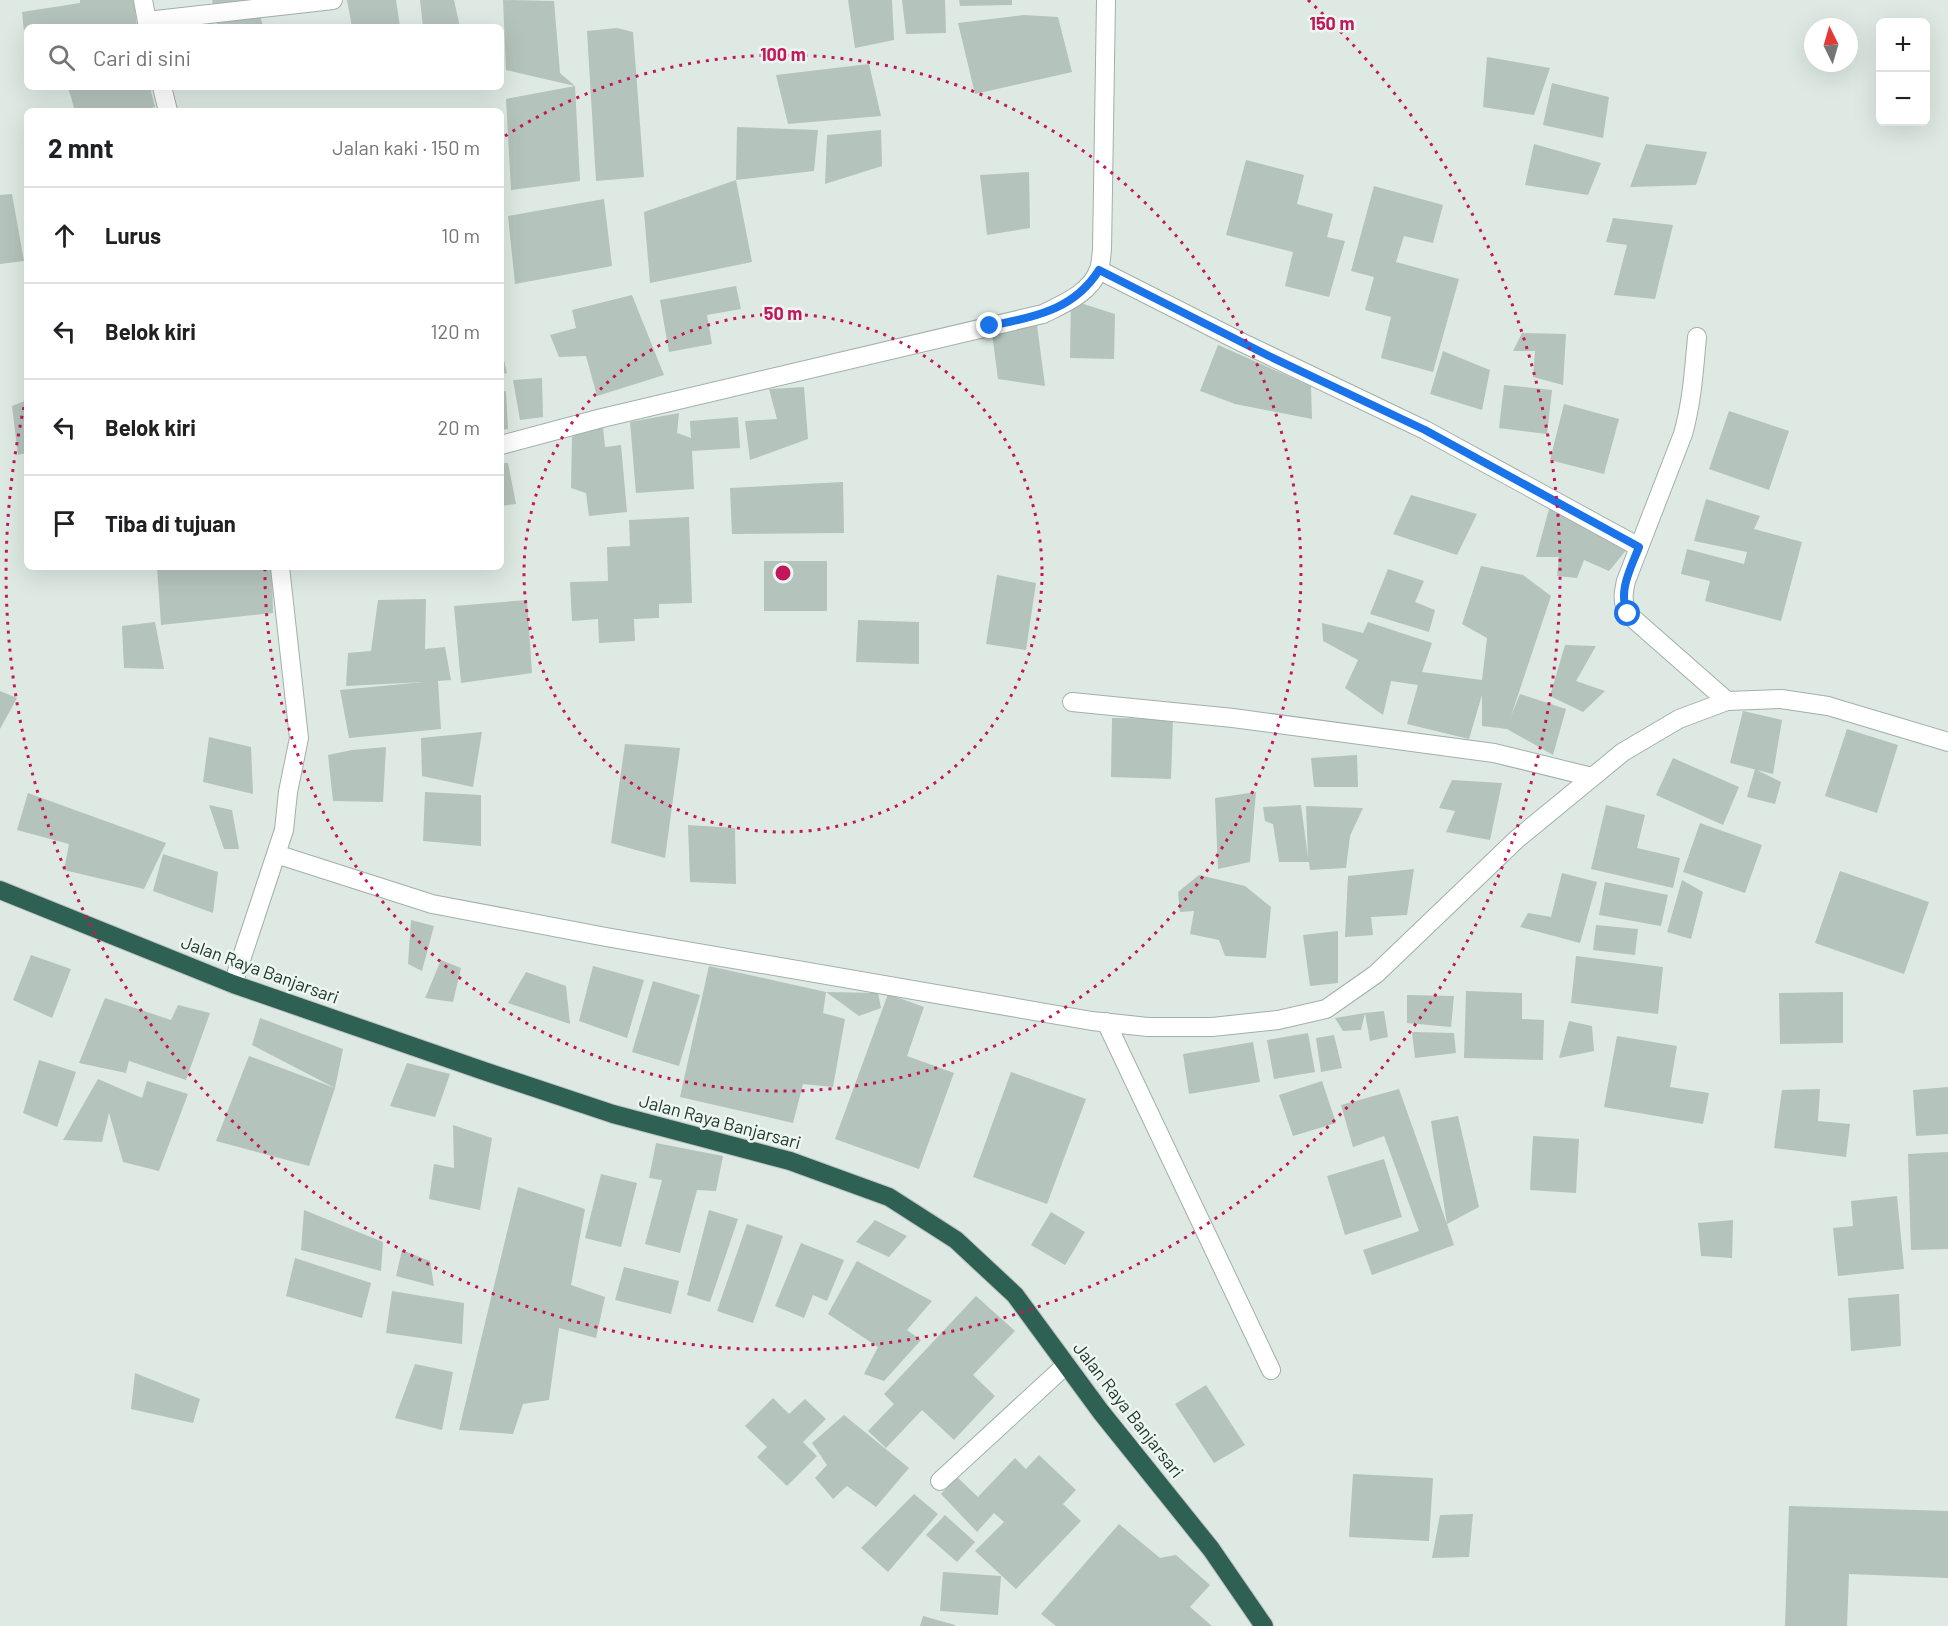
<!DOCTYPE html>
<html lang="id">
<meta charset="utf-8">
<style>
body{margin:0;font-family:Barlow,sans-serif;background:#f6f6f6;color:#202124}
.controls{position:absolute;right:18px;top:18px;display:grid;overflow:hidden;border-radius:9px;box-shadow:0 6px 24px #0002}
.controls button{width:54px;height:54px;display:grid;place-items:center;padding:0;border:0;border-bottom:2px solid #e0e0e0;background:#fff;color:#202124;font:30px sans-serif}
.compass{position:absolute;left:1804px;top:18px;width:54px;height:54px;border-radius:50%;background:#fff;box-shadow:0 6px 24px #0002;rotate:355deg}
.stop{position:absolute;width:18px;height:18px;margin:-14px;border:4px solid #1a73e8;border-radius:50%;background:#fff}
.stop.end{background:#1a73e8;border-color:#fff;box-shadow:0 2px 6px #0008}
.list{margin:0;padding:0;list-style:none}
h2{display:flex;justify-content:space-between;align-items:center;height:78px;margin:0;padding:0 24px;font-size:26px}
h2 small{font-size:20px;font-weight:400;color:#757577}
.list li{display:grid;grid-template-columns:39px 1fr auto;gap:18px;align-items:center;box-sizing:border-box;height:96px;padding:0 24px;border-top:2px solid #e0e0e0}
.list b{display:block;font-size:22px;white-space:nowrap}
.list em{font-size:20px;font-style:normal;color:#757577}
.icon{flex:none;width:33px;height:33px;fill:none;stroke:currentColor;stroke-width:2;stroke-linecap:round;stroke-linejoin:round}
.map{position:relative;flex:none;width:1948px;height:1626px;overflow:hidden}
.search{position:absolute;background:#fff;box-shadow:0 6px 24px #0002;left:24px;top:24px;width:480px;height:66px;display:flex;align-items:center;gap:15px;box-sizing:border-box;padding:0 21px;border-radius:9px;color:#757577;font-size:22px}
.panel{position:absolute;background:#fff;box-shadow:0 6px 24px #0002;left:24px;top:108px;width:480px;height:462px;border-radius:9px}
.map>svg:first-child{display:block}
.building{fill:#b4c3bc}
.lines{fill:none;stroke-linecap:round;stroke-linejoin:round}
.street-casing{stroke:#a1b0a9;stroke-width:20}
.highway-casing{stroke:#bcc3c1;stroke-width:20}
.street{stroke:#fff;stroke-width:18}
.highway{stroke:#2e6153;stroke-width:18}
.route{stroke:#1a73e8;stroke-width:8}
.ring{fill:none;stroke:#c2185b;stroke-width:3;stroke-dasharray:3 6}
.labels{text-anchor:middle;stroke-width:5;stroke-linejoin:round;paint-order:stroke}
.street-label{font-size:18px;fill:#20372f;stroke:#eef6f1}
.centre{fill:#c2185b;stroke:#eef6f1;stroke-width:3}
.ring-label{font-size:18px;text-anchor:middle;font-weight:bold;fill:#c2185b;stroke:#eef6f1;stroke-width:5;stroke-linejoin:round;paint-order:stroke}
</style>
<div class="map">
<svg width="1948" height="1626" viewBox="0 0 1948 1626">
<rect width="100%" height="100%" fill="#dee9e3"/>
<path class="building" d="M 80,0 L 134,0 L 137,27 L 27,27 L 27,42 L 25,42 L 22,12 L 80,3 Z
M 212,0 L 256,0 L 263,26 L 218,27 Z
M 347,0 L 396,0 L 400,27 L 352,27 Z
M 420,0 L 454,0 L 460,27 L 423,27 Z
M 503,0 L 554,1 L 560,73 L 575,86 L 506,70 Z
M 848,0 L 892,0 L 894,40 L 855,48 Z
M 902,0 L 945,0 L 946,33 L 906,34 Z
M 959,0 L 1012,0 L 1012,5 L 960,6 Z
M 1024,15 L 1058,17 L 1072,72 L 975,94 L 958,23 Z
M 617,28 L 633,32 L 644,177 L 596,181 L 587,31 Z
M 1487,57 L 1550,68 L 1534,115 L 1483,107 Z
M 869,64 L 881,116 L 788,124 L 776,75 Z
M 1552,83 L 1609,97 L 1603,138 L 1543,125 Z
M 575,86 L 580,181 L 511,190 L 506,99 Z
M 68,87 L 150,87 L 155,107 L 137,111 L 75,111 Z
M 737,127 L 818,130 L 814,171 L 736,180 Z
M 881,130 L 882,166 L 825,184 L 827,135 Z
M 1534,144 L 1601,163 L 1588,195 L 1525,185 Z
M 1646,144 L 1707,152 L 1696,185 L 1630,187 Z
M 1246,160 L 1304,175 L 1297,204 L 1333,214 L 1327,237 L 1345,241 L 1329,297 L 1285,286 L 1293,252 L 1226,235 Z
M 1029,172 L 1030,228 L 987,235 L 980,175 Z
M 736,180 L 752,262 L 650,283 L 644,212 Z
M 1374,186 L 1443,205 L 1433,243 L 1404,236 L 1396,262 L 1459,279 L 1433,372 L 1381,358 L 1391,317 L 1365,310 L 1374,277 L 1351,271 Z
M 12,194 L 24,261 L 0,264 L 0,195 Z
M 604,199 L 612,266 L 515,284 L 508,216 Z
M 1613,218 L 1673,225 L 1655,299 L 1614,295 L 1627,245 L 1606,242 Z
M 736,286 L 741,309 L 707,315 L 712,344 L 669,352 L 660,300 Z
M 632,295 L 664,375 L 597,396 L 586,356 L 559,357 L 550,335 L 576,328 L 572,310 Z
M 1071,300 L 1115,314 L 1114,359 L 1070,358 Z
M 1037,325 L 1045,386 L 998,379 L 991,326 Z
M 1522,333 L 1566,334 L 1563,385 L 1533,377 L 1535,351 L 1513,351 Z
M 1218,345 L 1311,386 L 1312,419 L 1235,404 L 1200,391 Z
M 501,347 L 507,373 L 501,374 Z
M 1443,351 L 1490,370 L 1482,410 L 1430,394 Z
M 542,378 L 543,417 L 520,420 L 513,380 Z
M 1504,385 L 1552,390 L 1547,434 L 1499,428 Z
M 804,387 L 808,439 L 750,460 L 745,421 L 777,419 L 769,389 Z
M 506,391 L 508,429 L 501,430 L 501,392 Z
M 27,400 L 27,453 L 18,455 L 12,406 Z
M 1564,404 L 1619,419 L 1604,474 L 1550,460 Z
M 1729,411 L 1789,431 L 1769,490 L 1709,469 Z
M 679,413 L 677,433 L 691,438 L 690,421 L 738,417 L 740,448 L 692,451 L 694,489 L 636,493 L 630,422 Z
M 602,418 L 605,447 L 621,445 L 627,512 L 589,516 L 586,493 L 571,488 L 572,437 Z
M 501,463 L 508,463 L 516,504 L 501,506 Z
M 843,482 L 844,533 L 732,534 L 730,488 Z
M 1411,495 L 1477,514 L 1457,555 L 1393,534 Z
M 1706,499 L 1760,516 L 1754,529 L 1802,542 L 1781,621 L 1705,601 L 1710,581 L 1681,574 L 1687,549 L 1744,564 L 1747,552 L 1694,541 Z
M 1549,509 L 1628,548 L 1609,571 L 1584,560 L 1577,578 L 1557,576 L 1559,557 L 1536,557 Z
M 689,517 L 692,603 L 659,604 L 659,618 L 634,619 L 635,641 L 599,643 L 598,619 L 572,621 L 570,582 L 608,581 L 607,547 L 630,546 L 629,520 Z
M 764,561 L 827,561 L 827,611 L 764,611 Z
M 1481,566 L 1523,575 L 1551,596 L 1511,716 L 1520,694 L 1566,709 L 1553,755 L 1507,729 L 1482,726 L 1482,695 L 1469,739 L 1407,724 L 1418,685 L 1391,681 L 1383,715 L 1345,688 L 1358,660 L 1323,641 L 1322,623 L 1363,633 L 1368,622 L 1432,643 L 1422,672 L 1482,680 L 1487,638 L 1462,624 Z
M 157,567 L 272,567 L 273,613 L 161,625 Z
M 1388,569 L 1424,581 L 1415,602 L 1435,610 L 1429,632 L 1370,614 Z
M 997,575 L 1036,583 L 1026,650 L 986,644 Z
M 426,599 L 425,649 L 445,647 L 451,680 L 438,681 L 441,729 L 349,738 L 340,690 L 424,682 L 346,686 L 348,653 L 371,651 L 378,600 Z
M 527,600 L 532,673 L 461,683 L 454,606 Z
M 858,620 L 919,622 L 919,664 L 856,662 Z
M 155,622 L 164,669 L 124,668 L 122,626 Z
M 1565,645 L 1596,646 L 1576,681 L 1605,691 L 1583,712 L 1550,696 Z
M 0,691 L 17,698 L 0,729 Z
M 1743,711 L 1782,720 L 1773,774 L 1730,763 Z
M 1112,718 L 1173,719 L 1171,779 L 1111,777 Z
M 1847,729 L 1898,745 L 1877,813 L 1825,796 Z
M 482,732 L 473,787 L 422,776 L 421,738 Z
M 209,737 L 251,747 L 253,794 L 203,782 Z
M 625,744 L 680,748 L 665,858 L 611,843 Z
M 386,747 L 383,802 L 333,801 L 328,755 L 352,750 Z
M 1357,755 L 1358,787 L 1314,787 L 1311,758 Z
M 1673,758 L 1739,787 L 1723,825 L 1656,795 Z
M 1755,769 L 1781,782 L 1775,804 L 1747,797 Z
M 1452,780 L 1502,783 L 1490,840 L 1446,832 L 1455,811 L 1439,808 Z
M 425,792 L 481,795 L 481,846 L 423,841 Z
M 1256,792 L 1250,862 L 1218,869 L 1215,798 Z
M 28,793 L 166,843 L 144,889 L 64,870 L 69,844 L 17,830 Z
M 209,805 L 232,810 L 239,849 L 224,849 Z
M 1301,805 L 1308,858 L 1306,806 L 1363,808 L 1350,836 L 1346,868 L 1310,870 L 1309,862 L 1279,862 L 1273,824 L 1265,821 L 1263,807 Z
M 1606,805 L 1645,815 L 1637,848 L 1680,858 L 1673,888 L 1591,869 Z
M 1700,823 L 1762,845 L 1745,893 L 1683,872 Z
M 688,825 L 735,828 L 736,884 L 690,882 Z
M 163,854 L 218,872 L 213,913 L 153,891 Z
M 1414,869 L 1407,915 L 1371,917 L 1373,935 L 1345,937 L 1348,876 Z
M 1840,871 L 1929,902 L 1904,974 L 1815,943 Z
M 1562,873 L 1597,882 L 1580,943 L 1520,927 L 1528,913 L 1551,917 Z
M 1199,875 L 1245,886 L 1271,907 L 1266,958 L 1225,956 L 1219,940 L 1190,934 L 1194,911 L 1180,912 L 1178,892 Z
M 1682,880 L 1703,892 L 1691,939 L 1667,932 Z
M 1605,882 L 1668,895 L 1661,926 L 1599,915 Z
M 411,920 L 434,926 L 422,971 L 408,964 Z
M 1596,925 L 1638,929 L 1635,955 L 1593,950 Z
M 1338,931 L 1338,983 L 1310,986 L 1303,935 Z
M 31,955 L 71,969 L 52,1018 L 13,1000 Z
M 1576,956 L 1663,967 L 1658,1014 L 1571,1003 Z
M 441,960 L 461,968 L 453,1002 L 425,998 Z
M 593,966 L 644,980 L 627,1038 L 579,1021 Z
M 709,966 L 826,992 L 823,1013 L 845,1019 L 833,1087 L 803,1084 L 793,1123 L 680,1097 Z
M 526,972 L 566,986 L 570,1024 L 508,1003 Z
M 653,981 L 700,995 L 679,1066 L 632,1052 Z
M 1466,991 L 1522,993 L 1522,1019 L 1544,1020 L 1543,1060 L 1464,1058 Z
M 826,992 L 878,993 L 881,1008 L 859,1016 Z
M 1843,992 L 1843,1043 L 1780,1044 L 1779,993 Z
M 888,994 L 924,1007 L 907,1056 L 954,1073 L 919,1169 L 835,1139 Z
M 1407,995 L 1454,996 L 1451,1027 L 1407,1023 Z
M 105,998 L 171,1020 L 178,1005 L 210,1013 L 186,1080 L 129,1061 L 126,1073 L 79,1063 Z
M 1384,1011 L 1388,1037 L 1370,1041 L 1365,1013 Z
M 1365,1013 L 1361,1030 L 1343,1031 L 1335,1018 Z
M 260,1018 L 343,1049 L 335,1088 L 252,1045 Z
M 1569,1021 L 1592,1026 L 1594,1051 L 1559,1058 Z
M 1412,1032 L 1454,1033 L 1456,1053 L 1415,1058 Z
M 1308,1033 L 1315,1072 L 1274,1079 L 1267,1040 Z
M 1334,1035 L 1342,1068 L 1321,1072 L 1316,1038 Z
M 1617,1036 L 1677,1046 L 1670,1087 L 1709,1093 L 1703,1124 L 1604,1107 Z
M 1253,1042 L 1260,1082 L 1189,1094 L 1183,1054 Z
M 249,1056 L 335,1088 L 309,1166 L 216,1141 Z
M 39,1060 L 76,1072 L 57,1127 L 23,1113 Z
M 407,1063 L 450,1074 L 435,1117 L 390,1106 Z
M 1011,1072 L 1086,1099 L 1047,1204 L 973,1177 Z
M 98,1079 L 142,1098 L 147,1081 L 188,1094 L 159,1171 L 123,1162 L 109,1113 L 102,1142 L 63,1140 Z
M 1322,1081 L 1336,1123 L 1293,1136 L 1279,1095 Z
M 1948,1087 L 1948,1134 L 1916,1136 L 1913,1090 Z
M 1399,1089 L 1447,1224 L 1431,1121 L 1458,1116 L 1479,1207 L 1447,1224 L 1454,1245 L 1372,1275 L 1363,1250 L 1419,1231 L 1384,1136 L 1353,1147 L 1341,1105 Z
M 1820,1089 L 1818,1121 L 1850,1124 L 1846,1157 L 1774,1148 L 1782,1090 Z
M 453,1125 L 492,1138 L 480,1210 L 429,1199 L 434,1164 L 454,1168 Z
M 1533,1136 L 1579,1139 L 1576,1193 L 1530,1190 Z
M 656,1143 L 723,1156 L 716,1191 L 697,1190 L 680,1253 L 645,1244 L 662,1180 L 649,1178 Z
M 1948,1152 L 1948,1249 L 1911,1250 L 1908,1154 Z
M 1384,1159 L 1402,1217 L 1345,1235 L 1327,1176 Z
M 601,1174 L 637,1183 L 621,1247 L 585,1238 Z
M 518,1187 L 585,1209 L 571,1285 L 605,1297 L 596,1338 L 559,1328 L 549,1400 L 523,1404 L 513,1434 L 459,1430 Z
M 1897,1196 L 1904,1269 L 1838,1276 L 1833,1228 L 1853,1226 L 1851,1201 Z
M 304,1210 L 383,1242 L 381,1271 L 301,1250 Z
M 709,1210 L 738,1219 L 710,1302 L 687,1295 Z
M 1051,1212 L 1085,1232 L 1065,1265 L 1031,1245 Z
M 875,1220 L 907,1236 L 889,1257 L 856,1242 Z
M 1733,1220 L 1732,1258 L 1701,1256 L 1698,1223 Z
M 747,1224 L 783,1236 L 753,1323 L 717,1311 Z
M 801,1243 L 844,1260 L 827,1301 L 813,1295 L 804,1318 L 775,1306 Z
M 402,1250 L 430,1261 L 434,1286 L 396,1276 Z
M 295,1258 L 371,1283 L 362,1318 L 286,1296 Z
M 857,1261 L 932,1301 L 907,1330 L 921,1340 L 884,1381 L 864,1374 L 878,1347 L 828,1314 Z
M 624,1267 L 679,1281 L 671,1314 L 615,1300 Z
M 392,1291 L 464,1303 L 462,1344 L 386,1333 Z
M 1899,1294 L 1901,1346 L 1851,1351 L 1848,1298 Z
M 976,1296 L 1015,1331 L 973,1375 L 995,1396 L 954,1440 L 922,1410 L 886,1448 L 868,1431 L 894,1404 L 884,1394 Z
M 415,1364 L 453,1372 L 442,1430 L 395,1418 Z
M 135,1373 L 200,1399 L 193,1423 L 131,1409 Z
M 1206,1385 L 1245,1445 L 1214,1463 L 1175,1404 Z
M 773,1398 L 789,1414 L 805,1399 L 826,1419 L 803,1442 L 817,1456 L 787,1486 L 757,1457 L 767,1447 L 745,1426 Z
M 844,1415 L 909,1468 L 876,1507 L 847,1486 L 833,1499 L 815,1478 L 827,1465 L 812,1443 Z
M 1039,1455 L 1076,1490 L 1063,1504 L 1081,1521 L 1016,1589 L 975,1551 L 1004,1522 L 994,1513 L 977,1532 L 941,1494 L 957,1477 L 978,1497 L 1015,1458 L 1026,1469 Z
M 1353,1474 L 1433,1478 L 1429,1541 L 1349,1537 Z
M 914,1494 L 938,1514 L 888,1572 L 861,1548 Z
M 1789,1506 L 1948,1511 L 1948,1578 L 1849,1574 L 1847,1626 L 1785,1626 Z
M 1473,1514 L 1469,1557 L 1432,1558 L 1440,1515 Z
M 945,1515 L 975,1542 L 957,1562 L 926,1535 Z
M 1119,1524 L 1160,1558 L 1176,1555 L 1210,1585 L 1190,1607 L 1212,1626 L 1056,1626 L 1041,1614 Z
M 943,1572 L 1001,1576 L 998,1615 L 940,1611 Z
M 923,1616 L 955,1625 L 955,1626 L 920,1626 Z"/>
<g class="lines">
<g class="street-casing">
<path id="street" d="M 143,0 L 148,27
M 147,21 L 333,0
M 162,87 L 168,111
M 1099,270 L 1243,343 L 1425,430 L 1639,547
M 1697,337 C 1694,370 1692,402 1683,434 L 1626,581 C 1623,594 1622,602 1628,614 L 1727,701
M 501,445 L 602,418 L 1043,314 C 1063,304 1091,293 1099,269 C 1101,264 1101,256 1102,250 L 1106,0
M 1072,702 L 1233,718 L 1494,753 L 1592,777
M 276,854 L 432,904 L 606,937 L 1092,1021 L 1148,1027 L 1212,1027 L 1278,1020 L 1326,1009 L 1376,974 L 1517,839 L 1623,752 L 1679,719 L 1727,701 L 1781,699 L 1828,706 L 1948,742
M 233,984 L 284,830 L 288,792 L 299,738 L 280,567
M 1106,1022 L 1271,1370
M 940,1481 L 1066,1365"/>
</g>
<g class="highway-casing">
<path id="highway" d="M 0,890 L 233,984 L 484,1071 L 613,1114 L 790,1161 L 889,1197 L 956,1240 L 1015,1295 L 1101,1412 L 1211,1549 L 1264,1626"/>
</g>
<use href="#street" class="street"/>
<use href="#highway" class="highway"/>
</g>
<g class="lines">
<path class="route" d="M 990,326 C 1035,316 1073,311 1099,270 L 1269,356 L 1425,430 L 1639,547 C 1631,568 1617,592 1628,614"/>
</g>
<g class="ring">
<circle cx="783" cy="573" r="259"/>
<path d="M505 136A518 518 0 1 1 265 568"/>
<path d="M1308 0A777 777 0 1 1 26 398"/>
</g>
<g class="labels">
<g class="street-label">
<text transform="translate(260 970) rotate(20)" y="6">Jalan Raya Banjarsari</text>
<text transform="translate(720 1122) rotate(15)" y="6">Jalan Raya Banjarsari</text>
<text transform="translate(1128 1410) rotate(52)" y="6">Jalan Raya Banjarsari</text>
</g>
</g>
<circle cx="783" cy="573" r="9" class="centre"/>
<g class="ring-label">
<text x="1332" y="30">150 m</text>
<text x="783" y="61">100 m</text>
<text x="783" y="320">50 m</text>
</g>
</svg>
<div class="controls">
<button>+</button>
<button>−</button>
</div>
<svg class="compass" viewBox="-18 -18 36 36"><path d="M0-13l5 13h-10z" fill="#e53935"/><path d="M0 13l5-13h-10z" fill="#757577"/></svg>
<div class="stop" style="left:1628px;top:614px"></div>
<div class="stop end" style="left:990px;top:326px"></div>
<div class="search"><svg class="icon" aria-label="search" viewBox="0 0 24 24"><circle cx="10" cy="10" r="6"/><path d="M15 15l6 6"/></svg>Cari di sini</div>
<section class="panel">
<h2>2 mnt<small>Jalan kaki · 150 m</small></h2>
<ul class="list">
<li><svg class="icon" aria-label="ahead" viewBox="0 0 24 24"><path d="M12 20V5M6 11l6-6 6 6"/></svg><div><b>Lurus</b></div><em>10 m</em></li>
<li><svg class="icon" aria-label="left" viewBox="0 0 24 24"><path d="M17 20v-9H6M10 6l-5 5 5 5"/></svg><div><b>Belok kiri</b></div><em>120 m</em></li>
<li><svg class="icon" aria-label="left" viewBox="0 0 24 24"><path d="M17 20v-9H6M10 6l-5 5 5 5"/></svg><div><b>Belok kiri</b></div><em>20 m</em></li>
<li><svg class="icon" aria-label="arrive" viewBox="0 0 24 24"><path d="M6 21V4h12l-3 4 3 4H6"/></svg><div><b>Tiba di tujuan</b></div></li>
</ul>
</section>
</div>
